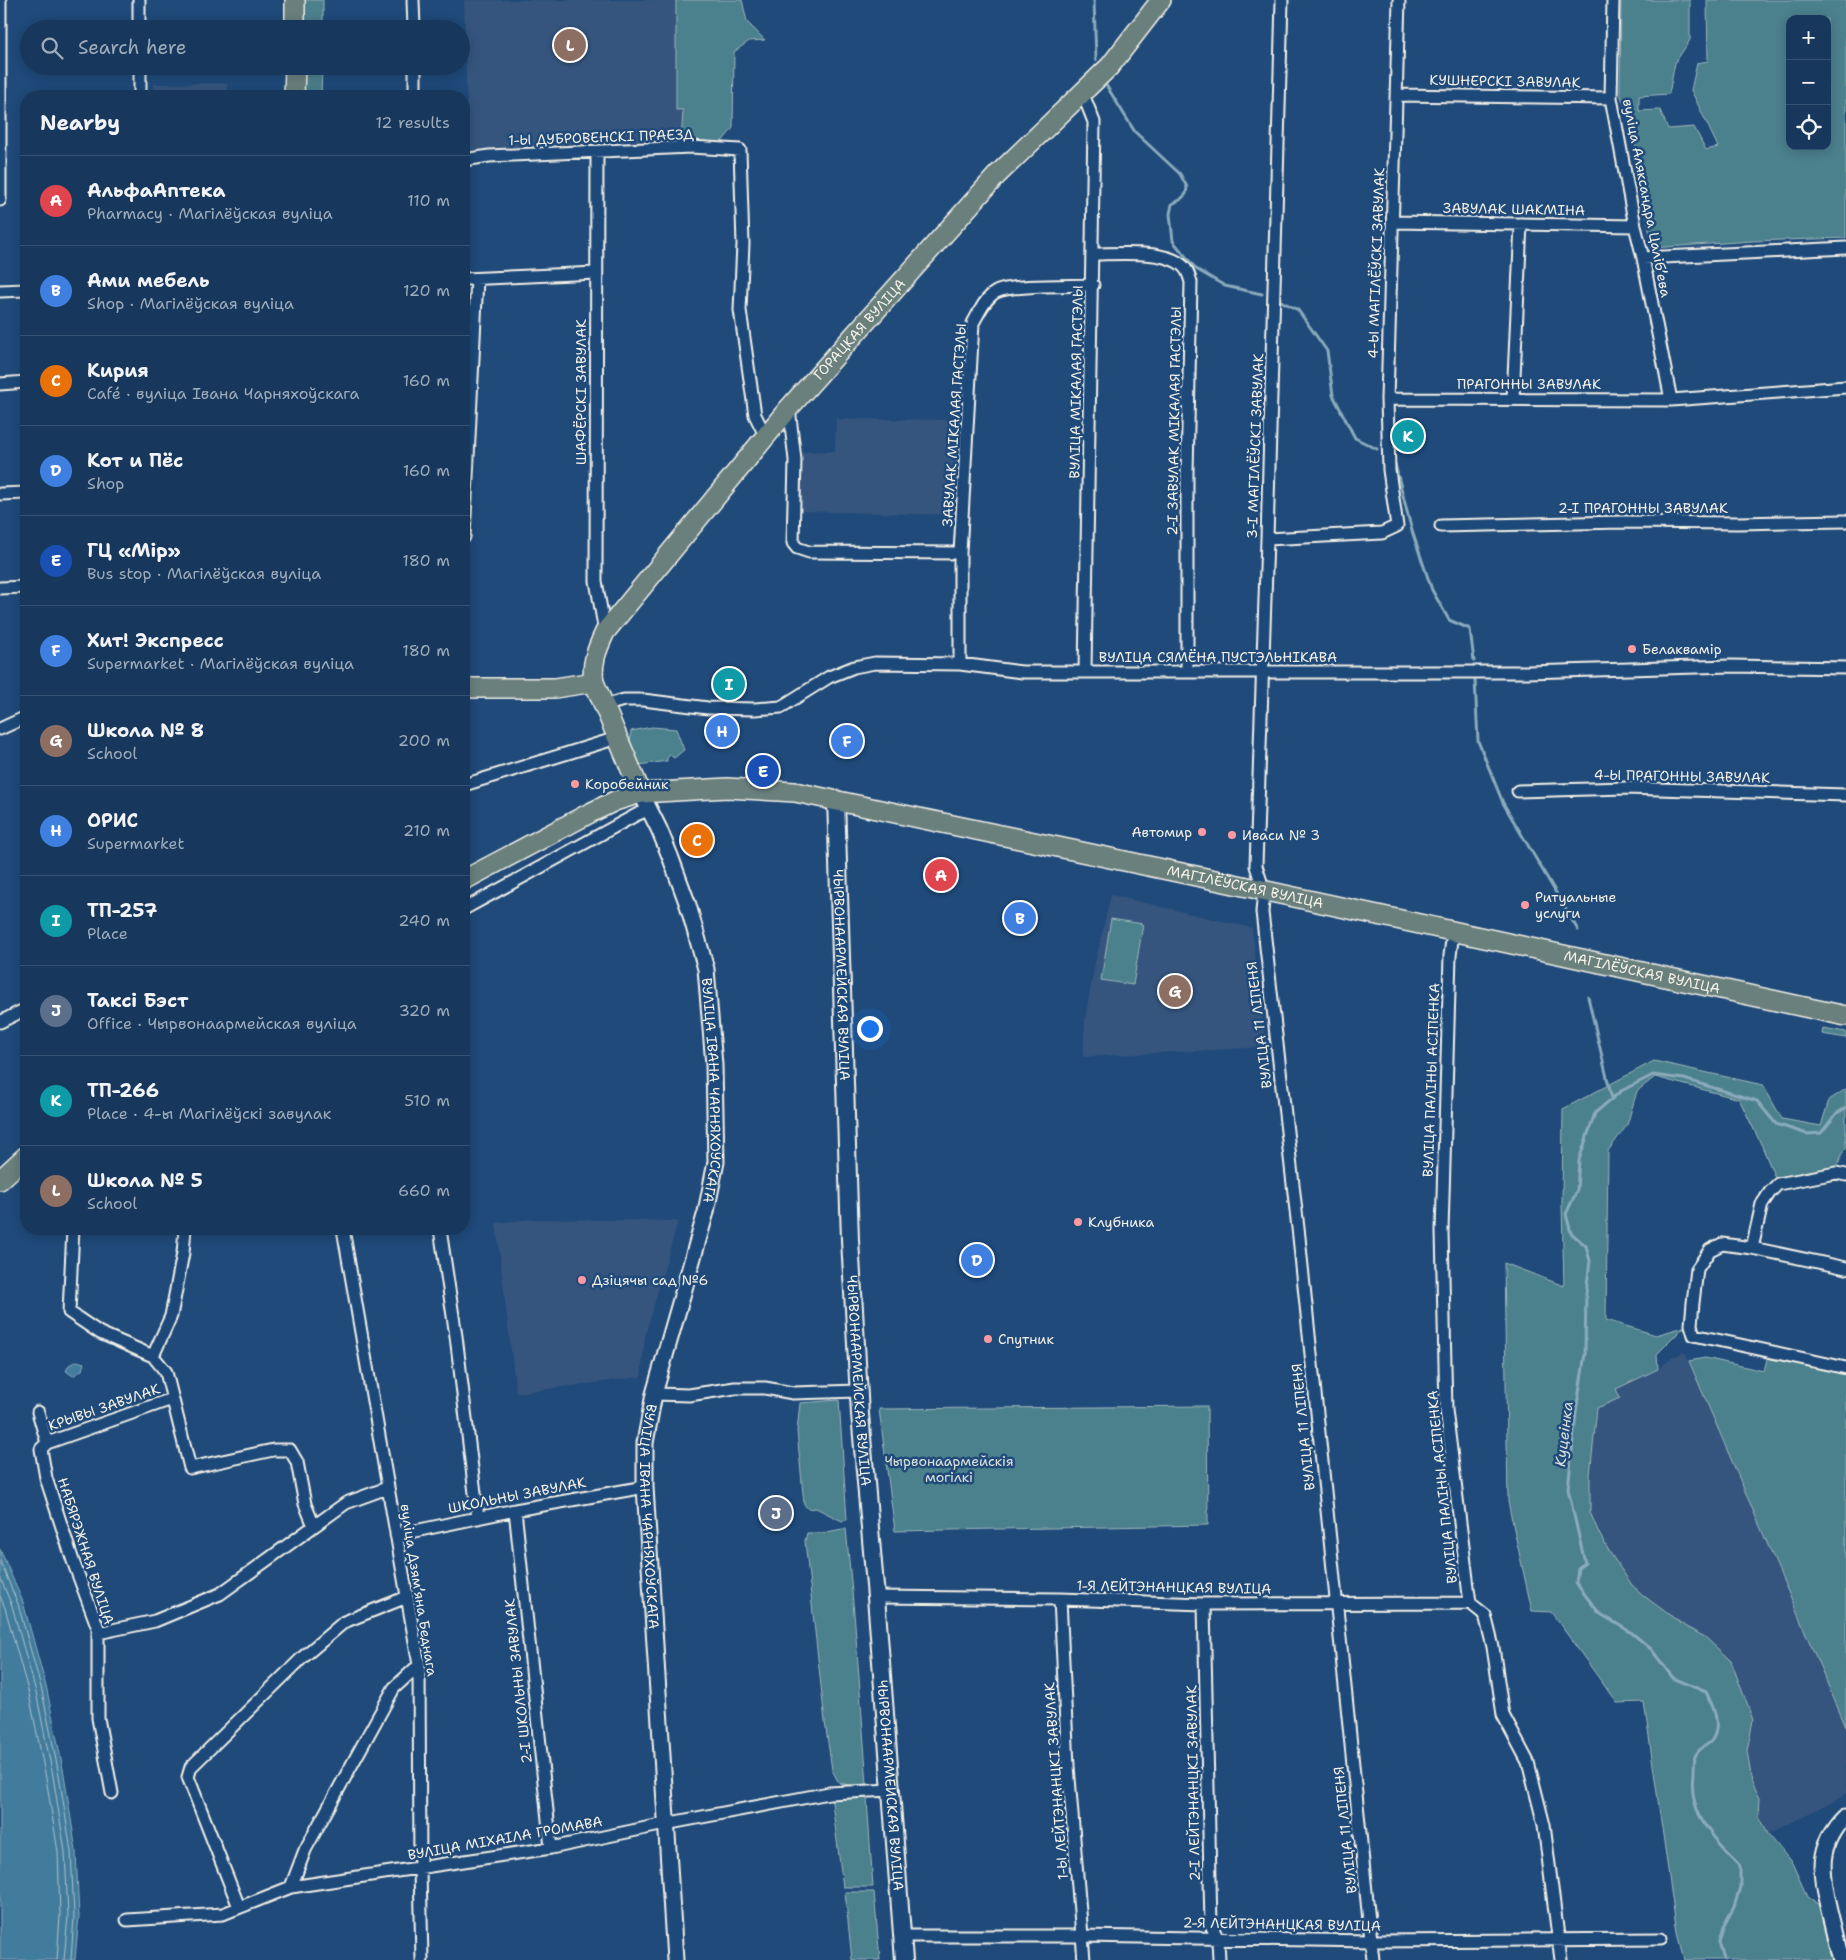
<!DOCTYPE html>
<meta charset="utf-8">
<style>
body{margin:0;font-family:"Shantell Sans",sans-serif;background:#203f62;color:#f1f3f6}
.controls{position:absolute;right:15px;top:15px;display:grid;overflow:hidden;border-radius:10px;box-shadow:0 2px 12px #0003}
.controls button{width:45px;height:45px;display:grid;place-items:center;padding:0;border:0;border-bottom:1px solid #365272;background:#17385c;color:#f1f3f6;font:25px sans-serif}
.you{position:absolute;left:869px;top:1028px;width:18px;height:18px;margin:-12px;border:4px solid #fff;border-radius:50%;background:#1a73e8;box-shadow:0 0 0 8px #1a73e833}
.badge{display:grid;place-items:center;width:32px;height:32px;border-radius:50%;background:#ff9aa2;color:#fff;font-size:16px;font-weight:700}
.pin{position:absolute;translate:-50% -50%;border:2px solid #fff;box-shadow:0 1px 5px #0006}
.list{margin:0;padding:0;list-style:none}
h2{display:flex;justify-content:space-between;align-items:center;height:65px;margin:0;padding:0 20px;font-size:21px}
h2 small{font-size:16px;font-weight:400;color:#9eacbb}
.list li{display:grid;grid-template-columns:32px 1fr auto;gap:15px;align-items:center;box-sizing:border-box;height:90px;padding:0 20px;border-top:1px solid #365272}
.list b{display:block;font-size:19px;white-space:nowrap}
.list p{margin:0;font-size:16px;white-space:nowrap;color:#9eacbb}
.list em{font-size:16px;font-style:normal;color:#9eacbb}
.icon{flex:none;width:28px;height:28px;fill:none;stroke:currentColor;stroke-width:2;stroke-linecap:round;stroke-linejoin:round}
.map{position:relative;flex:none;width:1846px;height:1960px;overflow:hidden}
.search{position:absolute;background:#17385c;box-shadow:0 2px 12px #0003;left:20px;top:20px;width:450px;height:55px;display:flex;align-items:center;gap:12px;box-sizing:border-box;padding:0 18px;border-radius:28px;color:#9eacbb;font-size:19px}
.panel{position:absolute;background:#17385c;box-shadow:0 2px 12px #0003;left:20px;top:90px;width:450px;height:1145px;border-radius:20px}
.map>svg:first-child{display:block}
.built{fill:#34557e}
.green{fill:#4b808d;stroke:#a0b8ba;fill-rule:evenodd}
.water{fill:#437c9d;stroke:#8aabbb}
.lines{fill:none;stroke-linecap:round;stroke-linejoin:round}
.shore{stroke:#adc2ca;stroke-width:1}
.stream{stroke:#8aabbb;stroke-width:3}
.minor-casing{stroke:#f4f1e8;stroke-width:15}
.tertiary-casing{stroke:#f4f1e8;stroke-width:19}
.secondary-casing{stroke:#f4f1e8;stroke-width:20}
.primary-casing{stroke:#f4f1e8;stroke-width:22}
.minor{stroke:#1f4a7a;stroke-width:11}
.tertiary{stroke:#1f4a7a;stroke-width:15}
.secondary{stroke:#1f4a7a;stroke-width:16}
.primary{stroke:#6a807d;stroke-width:19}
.poi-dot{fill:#ff9aa2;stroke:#1f4a7a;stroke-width:2}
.labels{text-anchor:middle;stroke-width:5;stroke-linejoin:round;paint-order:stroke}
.street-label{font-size:14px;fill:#f4f1e8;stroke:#1f4a7a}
.poi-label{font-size:14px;fill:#f4f1e8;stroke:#1f4a7a;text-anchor:start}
.park-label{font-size:14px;fill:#dbe0da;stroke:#1f4a7a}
.water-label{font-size:15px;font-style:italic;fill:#d9dfdd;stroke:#1f4a7a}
</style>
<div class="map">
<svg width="1846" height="1960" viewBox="0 0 1846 1960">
<rect width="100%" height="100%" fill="#1f4a7a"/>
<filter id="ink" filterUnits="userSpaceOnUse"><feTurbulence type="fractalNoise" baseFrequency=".02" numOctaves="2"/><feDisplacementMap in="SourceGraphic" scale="10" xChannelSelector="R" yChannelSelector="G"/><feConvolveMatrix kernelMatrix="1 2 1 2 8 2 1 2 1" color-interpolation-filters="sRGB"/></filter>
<g filter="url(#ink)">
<path class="built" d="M 464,0 L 676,0 L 676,110 L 683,110 L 681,143 L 497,149 L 468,155 Z
M 227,83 L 228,96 L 154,96 L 154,84 Z
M 836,419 L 962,420 L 955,515 L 801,511 L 800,452 L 835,451 Z
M 1111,895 L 1252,928 L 1266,1047 L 1083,1057 L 1085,1019 L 1095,963 Z
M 532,1219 L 678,1221 L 645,1336 L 641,1377 L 516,1393 L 496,1223 Z
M 1685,1352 L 1846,1727 L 1846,1793 L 1835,1800 L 1768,1834 L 1759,1817 L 1760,1798 L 1752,1782 L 1747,1751 L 1753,1720 L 1705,1637 L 1686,1627 L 1644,1596 L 1632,1585 L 1610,1553 L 1590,1512 L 1590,1475 L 1597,1408 L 1620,1398 L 1616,1389 L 1658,1369 L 1673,1357 Z"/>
<path class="green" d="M 302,0 L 323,0 L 323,29 L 301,29 Z
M 676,0 L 742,0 L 747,22 L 765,40 L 749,41 L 734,52 L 733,128 L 721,143 L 681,143 L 683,110 L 676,110 Z
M 1621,0 L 1690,0 L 1690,40 L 1675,63 L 1669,94 L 1639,96 L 1639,111 L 1660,110 L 1668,129 L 1694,127 L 1706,150 L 1718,147 L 1691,90 L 1697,63 L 1708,61 L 1707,0 L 1846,0 L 1846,238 L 1752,241 L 1652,248 L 1632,123 L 1620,94 ZM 1790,19 L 1827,19 L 1827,146 L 1790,146 Z
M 301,66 L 322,66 L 321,96 L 301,96 Z
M 652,727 L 676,729 L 684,750 L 674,758 L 670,755 L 667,758 L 667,761 L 639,765 L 630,744 L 631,731 Z
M 1111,919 L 1143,924 L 1133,985 L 1101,980 Z
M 1823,1028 L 1846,1032 L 1846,1038 L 1822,1034 Z
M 1654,1061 L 1763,1085 L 1782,1119 L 1821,1126 L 1829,1100 L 1846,1089 L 1846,1149 L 1843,1152 L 1837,1168 L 1806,1171 L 1776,1180 L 1762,1146 L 1739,1099 L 1655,1077 L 1637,1091 L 1627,1125 L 1608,1151 L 1606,1320 L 1656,1335 L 1684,1327 L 1657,1354 L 1658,1369 L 1616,1389 L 1620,1398 L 1597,1408 L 1590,1475 L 1590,1512 L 1599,1533 L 1610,1553 L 1632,1585 L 1644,1596 L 1686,1627 L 1705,1637 L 1731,1661 L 1753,1720 L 1747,1751 L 1752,1782 L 1760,1798 L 1759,1817 L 1768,1834 L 1792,1863 L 1807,1896 L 1820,1905 L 1833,1960 L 1684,1960 L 1677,1933 L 1644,1702 L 1617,1703 L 1551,1612 L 1532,1611 L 1508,1502 L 1504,1263 L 1564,1286 L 1562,1205 L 1563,1109 Z
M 1768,1355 L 1846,1372 L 1846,1727 L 1689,1361 L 1705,1358 L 1764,1371 Z
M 839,1400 L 847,1520 L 842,1521 L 816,1508 L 808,1509 L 804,1504 L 797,1431 L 800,1403 Z
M 1207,1406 L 1208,1525 L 895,1531 L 879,1409 Z
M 842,1529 L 846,1529 L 855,1624 L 867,1784 L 854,1786 L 839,1783 L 832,1770 L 825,1722 L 805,1541 L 807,1533 L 822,1533 Z
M 831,1795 L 864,1796 L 867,1799 L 873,1887 L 843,1887 Z
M 845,1892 L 874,1892 L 880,1960 L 852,1960 Z"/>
<path class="water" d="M 77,1361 L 84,1363 L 82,1370 L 73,1376 L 66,1371 L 69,1365 Z
M 0,1549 L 23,1602 L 47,1690 L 64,1774 L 76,1851 L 79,1916 L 75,1960 L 0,1960 Z"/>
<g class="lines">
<path class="shore" d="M 0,1561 L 18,1604 L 42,1691 L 59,1775 L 71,1851 L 74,1916 L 71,1960
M 0,1577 L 12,1606 L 36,1692 L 53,1776 L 65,1852 L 68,1916 L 64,1960
M 0,1596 L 5,1608 L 29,1694 L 46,1778 L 58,1852 L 60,1915 L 57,1960"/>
<path class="stream" d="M 1094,0 L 1096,60
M 1106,85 L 1135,132 L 1180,174 L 1187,187 L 1186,194 L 1180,200 L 1172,204 L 1170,214 L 1173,241 L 1196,269 L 1225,286 L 1262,294
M 1277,299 L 1298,310 L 1327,351 L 1333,395 L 1355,438 L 1377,449
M 1395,464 L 1412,531 L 1432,590 L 1449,620 L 1470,629 L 1474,661
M 1475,680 L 1478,741 L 1503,803 L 1578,930
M 1588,997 L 1612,1099
M 1724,1960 L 1719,1941 L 1723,1927 L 1734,1907 L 1740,1888 L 1740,1866 C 1714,1838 1688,1816 1693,1774 C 1693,1769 1693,1763 1694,1759 C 1698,1747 1707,1747 1712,1740 C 1722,1724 1713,1706 1706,1692 L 1673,1678 L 1651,1649 L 1632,1633 L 1599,1613 L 1576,1583 L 1578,1568 L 1585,1563 L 1568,1489 L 1576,1412 L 1585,1354 L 1586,1293 L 1590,1261 L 1586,1246 L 1571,1233 L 1566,1214 L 1577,1190 L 1579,1160 L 1595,1113 L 1621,1091 L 1653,1075 L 1684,1079 L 1757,1101 L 1776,1124 L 1807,1134 L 1821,1133 L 1837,1113 L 1846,1108"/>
<g class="minor-casing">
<path id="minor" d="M 139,0 L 139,29
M 413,0 L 414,29
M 1282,0 L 1267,539 L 1256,866 L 1264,891 L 1262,912 L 1299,1237 L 1373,1960
M 1613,0 L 1611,98 L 1635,226 L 1643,258 L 1671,400
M 140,66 L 140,96
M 415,66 L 415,96
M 1083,94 L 1094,122 L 1085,672
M 1398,95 L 1611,98
M 597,152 L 596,581 L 605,632
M 464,160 L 489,156 L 691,147 L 740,150 L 743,244 L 740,310 L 755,415 L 766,437
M 0,200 L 0,0
M 1393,222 L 1635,226
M 1093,254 C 1116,254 1174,248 1187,271 C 1189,275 1190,279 1191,282 L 1187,474 L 1187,671
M 1643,258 L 1846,248
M 464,279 L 596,273
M 0,291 L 26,290
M 0,384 L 26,382
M 1387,399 L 1671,400 L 1846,387
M 1513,399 L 1521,224
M 789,408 L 795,460 L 793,543 L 797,548 L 809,552 L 960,553
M 0,494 L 26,493
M 1441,526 L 1623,522 L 1738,523 L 1846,521
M 464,537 L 477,279
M 1267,539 L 1382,533 L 1397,526 L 1389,470 L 1387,399 L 1399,0
M 0,588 L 26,587
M 960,664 L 960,553 L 973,323 C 979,313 985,298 996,292 C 1012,284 1072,286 1093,285
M 603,706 L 624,700 L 643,700 L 708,708 L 755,709 L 781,707 L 829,677 L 854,667 L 875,663 L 960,664 L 1022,672 L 1527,672 L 1731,666 L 1846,668
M 0,729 L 26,717
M 464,785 L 617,738
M 1518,791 L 1626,788 L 1846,795
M 464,909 L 636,815 L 650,809
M 1453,932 L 1450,956 L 1442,1231 L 1446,1410 L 1470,1603 L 1485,1615 L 1493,1647 L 1503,1715 L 1528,1762 L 1544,1825 L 1561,1960
M 0,1022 L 26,1009
M 73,1229 L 69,1312 L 100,1333 L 153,1356 L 166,1372 L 190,1468 L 273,1450 L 290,1450 L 297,1462 L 305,1504 L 314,1526
M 343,1229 L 419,1665 L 420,1869 L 422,1960
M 440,1229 L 456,1336 L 478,1518
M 1752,1248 L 1762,1204 L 1770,1192 L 1778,1184 L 1836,1173 L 1846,1175
M 1846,1268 L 1752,1248 L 1722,1244 L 1710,1250 L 1697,1269 L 1693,1303 L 1691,1325 L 1694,1335 L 1846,1368
M 153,1356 L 171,1316 L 183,1253 L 185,1229
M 654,1394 L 689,1395 L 735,1388 L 765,1388 L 793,1393 L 859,1391
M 38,1412 L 47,1443
M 515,1510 L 551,1848
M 396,1535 L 515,1510 L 645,1487
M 876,1597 L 1060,1599 L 1204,1604 L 1470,1603
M 1060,1599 L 1068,1766 L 1084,1960
M 1204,1604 L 1211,1925 L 1218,1939 L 1219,1960
M 98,1633 L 155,1621 L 220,1594 L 346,1503 L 387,1488
M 112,1793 L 98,1718 L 98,1628 L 73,1561 L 46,1478 L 41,1449 L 47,1443 L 172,1399
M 291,1887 L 305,1850 L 394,1688 L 419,1665
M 239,1907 L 188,1777 L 191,1767 L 302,1658 L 344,1622 L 407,1597
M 127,1920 L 223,1914 L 291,1887 L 551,1848 L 665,1824 L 829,1793 L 891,1790
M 903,1936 L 1082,1936 L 1372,1941 L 1661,1939"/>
</g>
<g class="tertiary-casing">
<g id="tertiary">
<path id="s1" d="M 641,793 L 659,829 L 670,856 L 688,905 L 706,969 L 714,1065 L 716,1162 L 706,1212 L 654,1394 L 645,1443 L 645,1487 L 675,1960"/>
<path d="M 1842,1960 C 1838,1943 1834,1927 1830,1910 C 1821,1873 1816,1846 1846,1816"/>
</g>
</g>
<g class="secondary-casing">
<g id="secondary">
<path id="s2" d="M 836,799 L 850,1240 L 860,1414 L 876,1597 L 904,1960"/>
</g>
</g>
<g class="primary-casing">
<g id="primary">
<path d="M 295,29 L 295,0"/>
<path d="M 294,96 L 295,66"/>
<path d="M 464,688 L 555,688 L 594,682"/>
<path id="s3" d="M 641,793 L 594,682 C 591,663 597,649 605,632 L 789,408 L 997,175 L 1110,66 L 1161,0"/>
<path id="s4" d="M 464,880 L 590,813 L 615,801 L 641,793 L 727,788 L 795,792 L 1220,881 L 1846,1016"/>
<path d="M 0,1180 L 26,1156"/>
</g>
</g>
<use href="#minor" class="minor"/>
<use href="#tertiary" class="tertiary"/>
<use href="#secondary" class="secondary"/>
<use href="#primary" class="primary"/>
</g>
</g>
<g class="poi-dot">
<circle cx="1632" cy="649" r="5"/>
<circle cx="575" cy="784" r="5"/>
<circle cx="1202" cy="832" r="5"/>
<circle cx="1232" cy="835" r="5"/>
<circle cx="1525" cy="905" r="5"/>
<circle cx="1078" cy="1222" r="5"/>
<circle cx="582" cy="1280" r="5"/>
<circle cx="988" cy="1339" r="5"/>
</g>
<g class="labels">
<g class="street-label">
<text transform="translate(1505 81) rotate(1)" y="5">КУШНЕРСКІ ЗАВУЛАК</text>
<text transform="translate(601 137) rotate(-2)" y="5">1-Ы ДУБРОВЕНСКІ ПРАЕЗД</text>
<text transform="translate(1647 198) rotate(79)" y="5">вуліца Аляксандра Цалібʼева</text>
<text transform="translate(1514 209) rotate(1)" y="5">ЗАВУЛАК ШАКМІНА</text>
<text transform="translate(1376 263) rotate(-88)" y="5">4-Ы МАГІЛЁЎСКІ ЗАВУЛАК</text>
<text dy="5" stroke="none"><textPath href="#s3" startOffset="568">ГОРАЦКАЯ ВУЛІЦА</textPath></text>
<text transform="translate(1076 382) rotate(-89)" y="5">ВУЛІЦА МІКАЛАЯ ГАСТЭЛЫ</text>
<text x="1529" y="389">ПРАГОННЫ ЗАВУЛАК</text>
<text transform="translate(581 392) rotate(-90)" y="5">ШАФЁРСКІ ЗАВУЛАК</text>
<text transform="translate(1174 421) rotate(-89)" y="5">2-І ЗАВУЛАК МІКАЛАЯ ГАСТЭЛЫ</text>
<text transform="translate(954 425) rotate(-86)" y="5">ЗАВУЛАК МІКАЛАЯ ГАСТЭЛЫ</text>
<text transform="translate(1255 446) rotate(-88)" y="5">3-І МАГІЛЁЎСКІ ЗАВУЛАК</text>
<text x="1643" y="513">2-І ПРАГОННЫ ЗАВУЛАК</text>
<text x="1218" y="662">ВУЛІЦА СЯМЁНА ПУСТЭЛЬНІКАВА</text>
<text transform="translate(1682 776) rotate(1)" y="5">4-Ы ПРАГОННЫ ЗАВУЛАК</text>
<text dy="5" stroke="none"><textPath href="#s4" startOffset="812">МАГІЛЁЎСКАЯ ВУЛІЦА</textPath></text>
<text dy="5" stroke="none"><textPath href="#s4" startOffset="1218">МАГІЛЁЎСКАЯ ВУЛІЦА</textPath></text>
<text dy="5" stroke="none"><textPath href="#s2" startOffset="176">ЧЫРВОНААРМЕЙСКАЯ ВУЛІЦА</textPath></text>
<text transform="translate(1259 1025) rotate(-97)" y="5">ВУЛІЦА 11 ЛІПЕНЯ</text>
<text transform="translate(1431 1080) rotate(-88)" y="5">ВУЛІЦА ПАЛІНЫ АСІПЕНКА</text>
<text dy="5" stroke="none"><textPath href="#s1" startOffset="310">ВУЛІЦА ІВАНА ЧАРНЯХОЎСКАГА</textPath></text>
<text dy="5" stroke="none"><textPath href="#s2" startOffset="582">ЧЫРВОНААРМЕЙСКАЯ ВУЛІЦА</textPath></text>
<text transform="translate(104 1407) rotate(-19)" y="5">КРЫВЫ ЗАВУЛАК</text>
<text transform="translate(1303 1427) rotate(-96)" y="5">ВУЛІЦА 11 ЛІПЕНЯ</text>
<text transform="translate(1442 1487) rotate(-96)" y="5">ВУЛІЦА ПАЛІНЫ АСІПЕНКА</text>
<text transform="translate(517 1495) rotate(-11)" y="5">ШКОЛЬНЫ ЗАВУЛАК</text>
<text dy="5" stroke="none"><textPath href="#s1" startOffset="745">ВУЛІЦА ІВАНА ЧАРНЯХОЎСКАГА</textPath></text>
<text transform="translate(86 1551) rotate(72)" y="5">НАБЯРЭЖНАЯ ВУЛІЦА</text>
<text transform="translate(1174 1587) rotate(1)" y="5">1-Я ЛЕЙТЭНАНЦКАЯ ВУЛІЦА</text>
<text transform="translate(419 1590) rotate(81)" y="5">вуліца Дзямʼяна Беднага</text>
<text transform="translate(518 1681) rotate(-96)" y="5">2-І ШКОЛЬНЫ ЗАВУЛАК</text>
<text transform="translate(1056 1781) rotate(-94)" y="5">1-Ы ЛЕЙТЭНАНЦКІ ЗАВУЛАК</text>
<text transform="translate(1193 1783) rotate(-91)" y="5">2-І ЛЕЙТЭНАНЦКІ ЗАВУЛАК</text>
<text dy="5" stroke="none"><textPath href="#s2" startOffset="988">ЧЫРВОНААРМЕЙСКАЯ ВУЛІЦА</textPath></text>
<text transform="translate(1345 1830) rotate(-96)" y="5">ВУЛІЦА 11 ЛІПЕНЯ</text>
<text transform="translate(505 1838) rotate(-10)" y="5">ВУЛІЦА МІХАІЛА ГРОМАВА</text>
<text transform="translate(1282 1924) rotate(1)" y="5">2-Я ЛЕЙТЭНАНЦКАЯ ВУЛІЦА</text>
</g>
<g class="poi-label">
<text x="1642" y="654">Белаквамір</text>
<text x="585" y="789">Коробейник</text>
<text x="1192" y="837" text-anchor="end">Автомир</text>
<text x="1242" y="840">Иваси № 3</text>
<text x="1535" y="902">Ритуальные<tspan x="1535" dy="16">услуги</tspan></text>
<text x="1088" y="1227">Клубника</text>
<text x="592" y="1285">Дзіцячы сад №6</text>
<text x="998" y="1344">Спутник</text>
</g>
<g class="park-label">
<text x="949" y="1466">Чырвонаармейскія<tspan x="949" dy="16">могілкі</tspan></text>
</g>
<g class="water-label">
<text transform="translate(1564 1434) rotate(-83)" y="5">Куцеінка</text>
</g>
</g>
</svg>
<div class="controls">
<button>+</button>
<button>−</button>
<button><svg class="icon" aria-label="locate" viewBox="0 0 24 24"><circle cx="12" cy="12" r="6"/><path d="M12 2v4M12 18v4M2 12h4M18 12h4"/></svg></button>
</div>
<div class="you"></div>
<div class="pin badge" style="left:941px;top:875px;background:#e0444e">A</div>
<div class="pin badge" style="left:1020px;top:918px;background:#3f7fe0">B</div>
<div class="pin badge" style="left:697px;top:840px;background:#e8710a">C</div>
<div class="pin badge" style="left:977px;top:1260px;background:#3f7fe0">D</div>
<div class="pin badge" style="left:763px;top:771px;background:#1a4fb4">E</div>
<div class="pin badge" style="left:847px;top:741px;background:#3f7fe0">F</div>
<div class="pin badge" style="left:1175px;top:991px;background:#8d6e63">G</div>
<div class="pin badge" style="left:722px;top:731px;background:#3f7fe0">H</div>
<div class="pin badge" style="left:729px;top:684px;background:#0f9aa8">I</div>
<div class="pin badge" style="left:776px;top:1513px;background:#5c6f8a">J</div>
<div class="pin badge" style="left:1408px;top:436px;background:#0f9aa8">K</div>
<div class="pin badge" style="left:570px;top:45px;background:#8d6e63">L</div>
<div class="search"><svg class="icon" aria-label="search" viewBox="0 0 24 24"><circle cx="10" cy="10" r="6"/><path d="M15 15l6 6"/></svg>Search here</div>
<section class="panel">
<h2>Nearby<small>12 results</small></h2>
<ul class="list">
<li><span class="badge" style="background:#e0444e">A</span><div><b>АльфаАптека</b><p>Pharmacy · Магілёўская вуліца</p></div><em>110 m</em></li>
<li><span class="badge" style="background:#3f7fe0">B</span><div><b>Ами мебель</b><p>Shop · Магілёўская вуліца</p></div><em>120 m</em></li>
<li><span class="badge" style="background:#e8710a">C</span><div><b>Кирия</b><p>Café · вуліца Івана Чарняхоўскага</p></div><em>160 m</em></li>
<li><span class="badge" style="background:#3f7fe0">D</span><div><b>Кот и Пёс</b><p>Shop</p></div><em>160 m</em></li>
<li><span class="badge" style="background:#1a4fb4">E</span><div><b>ГЦ «Мір»</b><p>Bus stop · Магілёўская вуліца</p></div><em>180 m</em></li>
<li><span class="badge" style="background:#3f7fe0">F</span><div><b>Хит! Экспресс</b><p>Supermarket · Магілёўская вуліца</p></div><em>180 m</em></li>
<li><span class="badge" style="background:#8d6e63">G</span><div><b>Школа № 8</b><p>School</p></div><em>200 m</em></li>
<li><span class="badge" style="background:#3f7fe0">H</span><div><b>ОРИС</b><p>Supermarket</p></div><em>210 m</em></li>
<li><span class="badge" style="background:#0f9aa8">I</span><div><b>ТП-257</b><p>Place</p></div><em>240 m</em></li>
<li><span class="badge" style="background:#5c6f8a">J</span><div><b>Таксі Бэст</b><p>Office · Чырвонаармейская вуліца</p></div><em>320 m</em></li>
<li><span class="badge" style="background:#0f9aa8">K</span><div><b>ТП-266</b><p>Place · 4-ы Магілёўскі завулак</p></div><em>510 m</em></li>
<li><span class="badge" style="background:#8d6e63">L</span><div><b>Школа № 5</b><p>School</p></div><em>660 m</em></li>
</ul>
</section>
</div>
